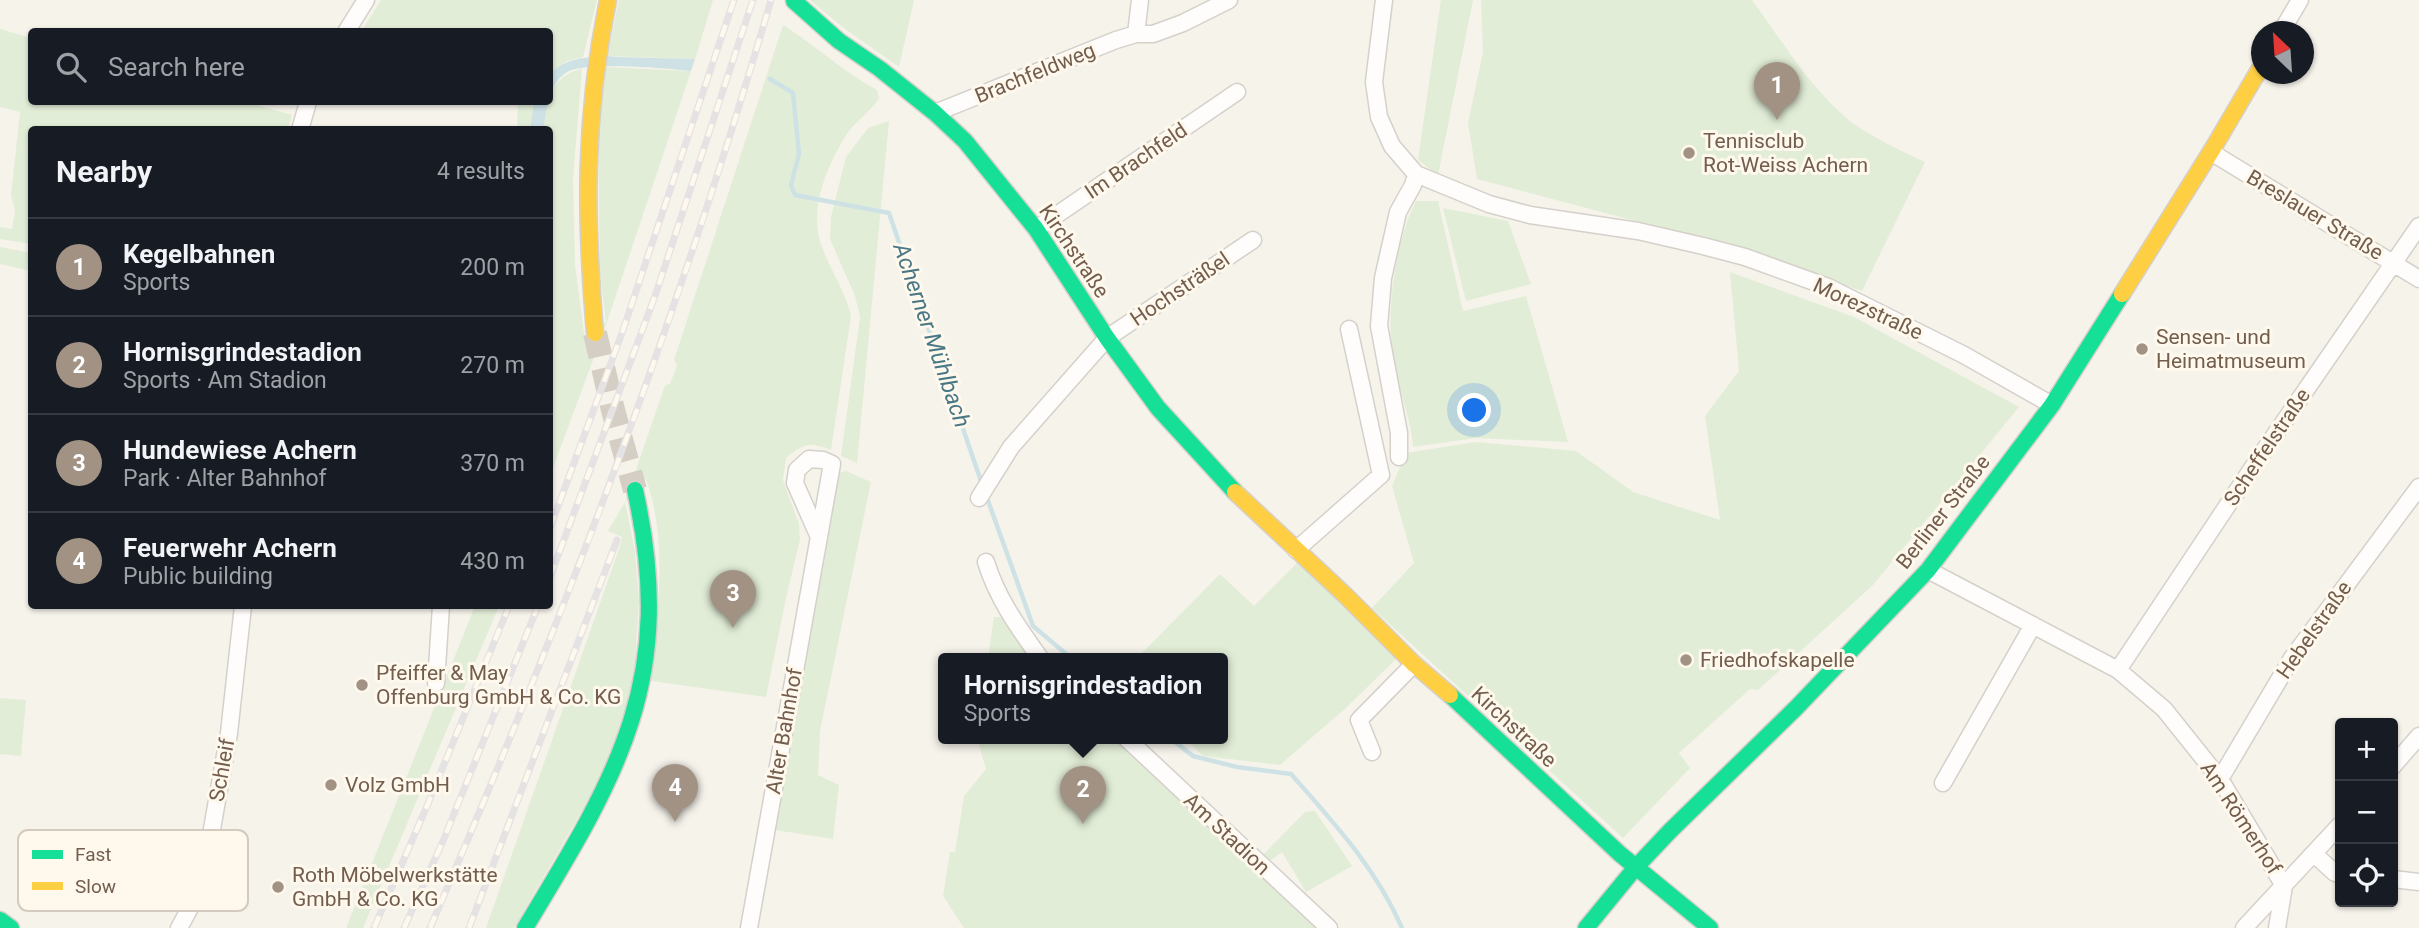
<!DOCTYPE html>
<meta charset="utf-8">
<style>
body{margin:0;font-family:Roboto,sans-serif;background:#20242c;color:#f1f3f6}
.controls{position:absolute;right:21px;bottom:21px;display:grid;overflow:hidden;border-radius:7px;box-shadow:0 2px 5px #0004}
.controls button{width:63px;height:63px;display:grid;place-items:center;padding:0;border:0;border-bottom:2px solid #363941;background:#171b24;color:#f1f3f6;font:35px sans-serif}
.compass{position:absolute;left:2251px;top:21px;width:63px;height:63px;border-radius:50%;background:#171b24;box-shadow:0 2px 5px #0004;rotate:335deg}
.you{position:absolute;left:1475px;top:411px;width:24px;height:24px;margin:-18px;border:5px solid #fff;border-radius:50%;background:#1a73e8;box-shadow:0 0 0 10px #1a73e833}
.badge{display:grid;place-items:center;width:46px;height:46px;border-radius:50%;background:#a19284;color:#fff;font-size:23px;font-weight:700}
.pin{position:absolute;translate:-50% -58px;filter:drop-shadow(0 2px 4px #0008)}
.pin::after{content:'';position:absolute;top:37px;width:24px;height:21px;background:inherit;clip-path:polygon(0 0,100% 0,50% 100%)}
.popup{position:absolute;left:938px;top:653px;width:290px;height:91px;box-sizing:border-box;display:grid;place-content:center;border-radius:7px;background:#171b24;filter:drop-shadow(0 2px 5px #0005);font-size:23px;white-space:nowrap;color:#9ea1a6}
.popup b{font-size:26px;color:#f1f3f6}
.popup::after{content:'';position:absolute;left:50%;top:100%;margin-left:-14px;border:14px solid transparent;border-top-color:#171b24}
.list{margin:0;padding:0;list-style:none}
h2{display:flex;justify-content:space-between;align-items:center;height:91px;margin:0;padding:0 28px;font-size:30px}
h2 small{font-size:23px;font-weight:400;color:#9ea1a6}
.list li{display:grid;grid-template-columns:46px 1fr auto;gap:21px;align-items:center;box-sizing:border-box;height:98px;padding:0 28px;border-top:2px solid #363941}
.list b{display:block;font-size:26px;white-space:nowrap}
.list p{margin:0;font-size:23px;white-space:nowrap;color:#9ea1a6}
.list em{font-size:23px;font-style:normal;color:#9ea1a6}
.icon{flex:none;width:38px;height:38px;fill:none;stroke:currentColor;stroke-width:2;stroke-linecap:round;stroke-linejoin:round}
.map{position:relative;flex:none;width:2419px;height:928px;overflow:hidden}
.search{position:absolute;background:#171b24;box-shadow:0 2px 5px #0004;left:28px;top:28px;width:525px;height:77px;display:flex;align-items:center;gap:18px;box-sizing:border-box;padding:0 24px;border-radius:7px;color:#9ea1a6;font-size:26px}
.panel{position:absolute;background:#171b24;box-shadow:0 2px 5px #0004;left:28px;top:126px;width:525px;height:483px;border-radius:7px}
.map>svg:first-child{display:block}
.green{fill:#e2edd7}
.water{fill:#cee2e5}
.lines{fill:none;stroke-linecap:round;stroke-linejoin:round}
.stream{stroke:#cee2e5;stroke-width:4.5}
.primary-tunnel{stroke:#d5cec4;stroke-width:24;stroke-dasharray:24 12;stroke-linecap:butt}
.street-casing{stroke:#d5d0ca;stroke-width:19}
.fast-casing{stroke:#d6d0c9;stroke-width:19}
.slow-casing{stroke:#d6d0c9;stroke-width:19}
.street{stroke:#fefdfc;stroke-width:16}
.fast{stroke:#16e098;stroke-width:16}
.slow{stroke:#ffcf43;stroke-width:16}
.rail-casing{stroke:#e5e2e4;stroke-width:7}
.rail{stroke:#fef8ed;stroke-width:4.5;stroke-dasharray:13;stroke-linecap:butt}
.poi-dot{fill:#a19284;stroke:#fef8ed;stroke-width:2.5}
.labels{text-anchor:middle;stroke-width:6;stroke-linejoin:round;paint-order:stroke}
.street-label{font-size:21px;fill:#735d4d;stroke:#fef8ed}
.poi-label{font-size:21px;fill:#735d4d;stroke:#fef8ed;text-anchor:start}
.water-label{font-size:23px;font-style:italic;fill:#487785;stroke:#fef8ed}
.key{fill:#fef8ed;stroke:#d4cabd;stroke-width:2}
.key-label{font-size:19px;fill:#735d4d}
</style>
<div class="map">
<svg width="2419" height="928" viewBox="0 0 2419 928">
<rect width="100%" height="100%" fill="#f6f3eb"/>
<path class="green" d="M 381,0 L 597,0 L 583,57 L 567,61 L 550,74 L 550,32 L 361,32 Z
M 619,0 L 713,0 L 695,59 L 607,56 Z
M 810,0 L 914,0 L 899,67 L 841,26 Z
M 1441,0 L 1473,0 L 1438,175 L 1418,160 Z
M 1481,0 L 1752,0 C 1782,41 1810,88 1850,121 C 1873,138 1900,150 1925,162 L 1862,291 L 1738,248 L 1477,179 L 1468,123 L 1483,52 Z
M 783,25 C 815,45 843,72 877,90 L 879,98 C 871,112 856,120 847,134 C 828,164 810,205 820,241 C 828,267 845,289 851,316 L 831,450 C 809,442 804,443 786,458 L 783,480 L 799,524 L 800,540 L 786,598 L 766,697 L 651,681 C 657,615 669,543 646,479 L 625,502 L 635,551 L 639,601 L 634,681 L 609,764 L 514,928 L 486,928 L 620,546 L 622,537 L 608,531 L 625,502 L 665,385 L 670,384 L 677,365 L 674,360 Z
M 0,29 L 31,38 L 32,102 L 246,102 L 292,115 L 288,129 L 32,130 L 31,244 L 0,239 L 0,227 L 12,229 L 15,210 L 11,195 L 20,112 L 0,107 Z
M 606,67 L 691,71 L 607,322 L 550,476 L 550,130 L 543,130 C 543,103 553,74 582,69 L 573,179 L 575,265 L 585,341 L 606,322 L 600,274 L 598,141 Z
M 518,102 L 534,102 L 530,129 L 517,130 Z
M 889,121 L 857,463 L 841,456 L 860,317 L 855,296 L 830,239 L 831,217 L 846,157 L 868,128 Z
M 1416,201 L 1438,201 L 1463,311 L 1526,296 L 1568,442 L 1476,438 L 1413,447 C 1411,419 1401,396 1395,369 C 1384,323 1394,243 1416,201 Z
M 1443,208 L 1508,221 L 1531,284 L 1466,301 Z
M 0,247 L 31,253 L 31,271 L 0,264 Z
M 1730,272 L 1854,317 L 2019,407 L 1873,585 L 1758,690 L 1750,689 L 1679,753 L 1690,768 L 1623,838 L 1372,608 L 1414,563 L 1392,486 L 1406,453 L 1476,442 L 1576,451 L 1633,492 L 1720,520 L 1705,416 L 1739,371 Z
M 846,471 L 871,482 L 820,731 L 818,775 L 839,785 L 833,839 L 775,830 L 839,473 Z
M 1298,562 L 1397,658 L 1346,708 L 1280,765 L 1203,756 L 1185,738 L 1223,738 L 1223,658 L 1137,658 L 1220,574 L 1254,606 Z
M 475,606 L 499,606 L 363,928 L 346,928 Z
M 994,617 L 1008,617 L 1035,658 L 988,658 Z
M 0,698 L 26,700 L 21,756 L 0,754 Z
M 980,738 L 1118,738 L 1253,870 L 1319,928 L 964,928 L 943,896 L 950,852 L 955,852 L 964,796 L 986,769 L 979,745 Z
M 1315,811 L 1352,866 L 1306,892 L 1282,852 L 1264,865 L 1259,859 L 1305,812 Z"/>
<path class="water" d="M 607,56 L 619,57 L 695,59 L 691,71 C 665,68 590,62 569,71 C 559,76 552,87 550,97 L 550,74 C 565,58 586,57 607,56 Z
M 534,102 L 548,102 L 543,129 L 530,129 Z"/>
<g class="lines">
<path class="stream" d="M 770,79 L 793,93 L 799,154 L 791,185 L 795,195 L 889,213 L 982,484
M 986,495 L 1033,626 L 1071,658
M 1170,738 L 1193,756 L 1237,767 L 1291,774 C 1334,823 1376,868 1402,928"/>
<path class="primary-tunnel" d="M 595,333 L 613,410 L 635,490"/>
<g class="street-casing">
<path id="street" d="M 1384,0 L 1374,82 L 1379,117 L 1392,146 L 1416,174 L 1489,204 L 1530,215 L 1638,231 L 1703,246 L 1745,257 L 1828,287 L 1964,355 L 2052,405
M 346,32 L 366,0
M 2281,32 L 2300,0
M 1136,34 L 1140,0
M 935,113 L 1116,40 L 1136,34 L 1153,34 L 1183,23 L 1229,0
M 300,130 L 308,102
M 2212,150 L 2219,157 L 2419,279
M 1036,229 L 1237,92
M 1399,457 L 1399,433 L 1379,326 L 1383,278 L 1398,212 L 1413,185 L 1416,174
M 979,498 L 1011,447 L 1107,338 L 1253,240
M 1296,550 L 1381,475 L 1349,329
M 986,562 C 997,598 1018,627 1040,658
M 1928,570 L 2118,670 L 2164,709 L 2220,779 L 2284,886 L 2277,928
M 2118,670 L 2261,455 L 2419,226
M 436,683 L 441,606
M 1126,738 L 1329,928
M 1372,752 L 1359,720 L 1414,664
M 2393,766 L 2419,736
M 2220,779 L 2292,658 L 2419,487
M 1943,783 L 2033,625
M 2314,854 L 2335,873 L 2340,874
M 2393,879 L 2419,882
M 179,928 L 191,906 L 204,874 L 229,733 L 243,606
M 749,928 L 832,464 L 823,460 L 809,459 L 797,470 L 795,483 L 818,535
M 2244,928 L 2340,825"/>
</g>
<g class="fast-casing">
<path id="fast" d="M 794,1 L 839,41 L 880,69 L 935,113 L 965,141 L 1036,229 L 1107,338 L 1158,408 L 1235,492
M 1450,695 L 1620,854 L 1710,928
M 0,920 L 11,928
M 525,928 C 619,773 677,678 635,490
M 1586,928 L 1636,867 L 1670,831 L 1796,708 L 1928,570 L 2052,405 L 2122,294"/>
</g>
<g class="slow-casing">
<path id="slow" d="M 2122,294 L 2212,150 L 2262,65
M 595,333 C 585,215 584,117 608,0
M 1235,492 L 1345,595 L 1414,664 L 1450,695"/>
</g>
<use href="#street" class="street"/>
<use href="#fast" class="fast"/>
<use href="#slow" class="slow"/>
<g class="rail-casing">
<path id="rail" d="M 550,528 L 622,333 L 734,0
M 550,577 L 655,296 L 753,0
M 374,928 L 427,806 L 509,606
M 404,928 L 443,841 L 538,606
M 430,928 C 561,625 679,317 771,0
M 469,928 L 617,540"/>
</g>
<use href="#rail" class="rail"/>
</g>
<g class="poi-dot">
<circle cx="1689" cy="153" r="7"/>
<circle cx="2142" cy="349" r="7"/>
<circle cx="1686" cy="660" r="7"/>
<circle cx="362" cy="685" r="7"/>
<circle cx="331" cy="785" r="7"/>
<circle cx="278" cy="887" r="7"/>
</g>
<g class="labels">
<g class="street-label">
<text transform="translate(1035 73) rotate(-22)" y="7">Brachfeldweg</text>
<text transform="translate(1136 161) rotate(-34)" y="7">Im Brachfeld</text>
<text transform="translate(2315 215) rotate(31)" y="7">Breslauer Straße</text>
<text transform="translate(1074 251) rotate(56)" y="7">Kirchstraße</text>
<text transform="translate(1180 289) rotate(-34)" y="7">Hochsträßel</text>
<text transform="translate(1868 309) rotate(25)" y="7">Morezstraße</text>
<text transform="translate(2267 447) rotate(-56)" y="7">Scheffelstraße</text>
<text transform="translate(1943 512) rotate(-52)" y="7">Berliner Straße</text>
<text transform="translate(2314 630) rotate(-55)" y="7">Hebelstraße</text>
<text transform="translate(1514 727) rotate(43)" y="7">Kirchstraße</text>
<text transform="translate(784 731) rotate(-80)" y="7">Alter Bahnhof</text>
<text transform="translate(222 770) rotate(-80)" y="7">Schleif</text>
<text transform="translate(2241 818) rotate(57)" y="7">Am Römerhof</text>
<text transform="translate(1227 834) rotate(43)" y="7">Am Stadion</text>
</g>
<g class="poi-label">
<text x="1703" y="148">Tennisclub<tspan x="1703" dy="24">Rot-Weiss Achern</tspan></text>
<text x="2156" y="344">Sensen- und<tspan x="2156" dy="24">Heimatmuseum</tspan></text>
<text x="1700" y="667">Friedhofskapelle</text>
<text x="376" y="680">Pfeiffer &amp; May<tspan x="376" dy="24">Offenburg GmbH &amp; Co. KG</tspan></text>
<text x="345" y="792">Volz GmbH</text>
<text x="292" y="882">Roth Möbelwerkstätte<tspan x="292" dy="24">GmbH &amp; Co. KG</tspan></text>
</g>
<g class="water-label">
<text transform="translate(932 335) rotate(71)" y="8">Acherner Mühlbach</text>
</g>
</g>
<rect x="18" y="830" width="230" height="81" rx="10" class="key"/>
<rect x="32" y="850" width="31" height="9" fill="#16e098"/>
<rect x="32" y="882" width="31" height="8" fill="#ffcf43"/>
<g class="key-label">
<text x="75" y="861">Fast</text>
<text x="75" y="893">Slow</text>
</g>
</svg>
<div class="controls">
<button>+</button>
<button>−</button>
<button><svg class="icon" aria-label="locate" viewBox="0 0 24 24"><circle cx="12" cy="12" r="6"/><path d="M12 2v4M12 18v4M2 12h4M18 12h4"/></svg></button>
</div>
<svg class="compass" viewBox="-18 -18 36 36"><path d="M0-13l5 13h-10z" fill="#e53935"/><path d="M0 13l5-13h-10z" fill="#9ea1a6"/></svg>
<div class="you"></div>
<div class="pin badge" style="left:1777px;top:120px">1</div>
<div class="pin badge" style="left:1083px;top:824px">2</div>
<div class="popup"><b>Hornisgrindestadion</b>Sports</div>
<div class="pin badge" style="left:733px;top:628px">3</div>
<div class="pin badge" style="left:675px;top:822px">4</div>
<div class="search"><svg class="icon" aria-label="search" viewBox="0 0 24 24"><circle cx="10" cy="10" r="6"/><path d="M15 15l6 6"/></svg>Search here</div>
<section class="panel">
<h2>Nearby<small>4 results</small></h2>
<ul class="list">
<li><span class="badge">1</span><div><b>Kegelbahnen</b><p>Sports</p></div><em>200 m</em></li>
<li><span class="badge">2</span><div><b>Hornisgrindestadion</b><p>Sports · Am Stadion</p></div><em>270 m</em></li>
<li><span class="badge">3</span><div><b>Hundewiese Achern</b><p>Park · Alter Bahnhof</p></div><em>370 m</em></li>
<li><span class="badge">4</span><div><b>Feuerwehr Achern</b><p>Public building</p></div><em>430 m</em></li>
</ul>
</section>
</div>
